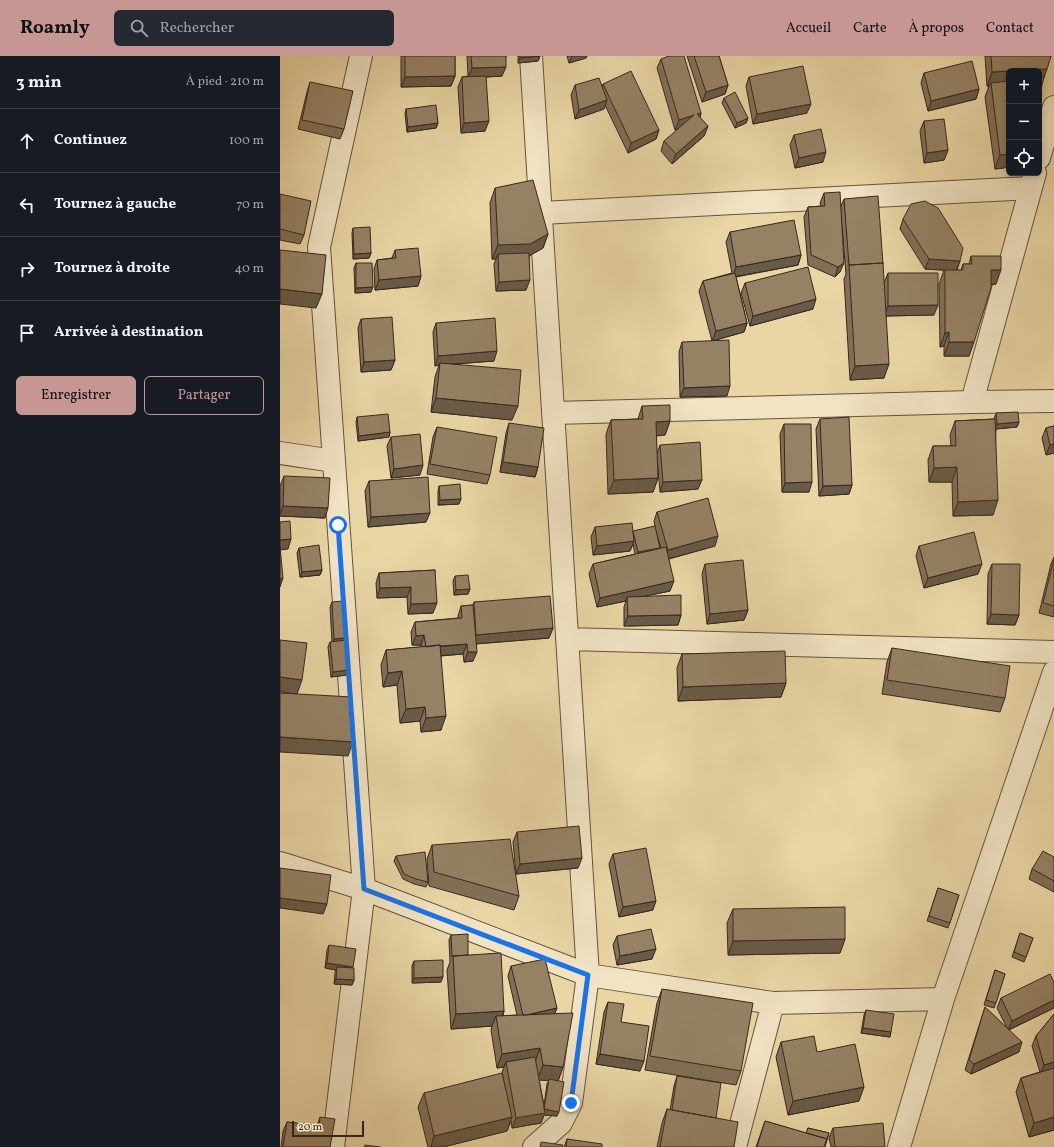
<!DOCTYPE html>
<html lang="fr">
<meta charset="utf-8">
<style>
body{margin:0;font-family:Vollkorn,serif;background:#242831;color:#f1f3f6}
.controls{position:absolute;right:12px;top:12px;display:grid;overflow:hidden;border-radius:6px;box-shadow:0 2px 6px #0003}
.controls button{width:36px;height:36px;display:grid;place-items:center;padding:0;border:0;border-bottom:1px solid #363941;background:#171b24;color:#f1f3f6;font:20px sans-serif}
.scale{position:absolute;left:12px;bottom:10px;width:72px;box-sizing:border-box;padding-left:4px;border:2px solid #38271f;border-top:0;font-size:11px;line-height:14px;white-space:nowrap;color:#38271f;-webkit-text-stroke:3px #f1e4c4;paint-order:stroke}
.stop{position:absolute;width:12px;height:12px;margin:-9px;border:3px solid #1a73e8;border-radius:50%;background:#fff}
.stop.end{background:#1a73e8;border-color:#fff;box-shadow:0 1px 4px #0008}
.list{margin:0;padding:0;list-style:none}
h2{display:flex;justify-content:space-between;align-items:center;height:52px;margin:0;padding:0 16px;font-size:17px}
h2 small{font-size:13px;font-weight:400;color:#9ea1a6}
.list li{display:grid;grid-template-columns:26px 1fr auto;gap:12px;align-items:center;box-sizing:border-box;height:64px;padding:0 16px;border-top:1px solid #363941}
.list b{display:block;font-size:15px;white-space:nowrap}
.list em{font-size:13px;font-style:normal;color:#9ea1a6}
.actions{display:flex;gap:8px;padding:12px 16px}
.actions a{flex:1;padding:9px 0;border:1px solid #c59692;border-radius:6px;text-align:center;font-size:14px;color:#c59692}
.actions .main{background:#c59692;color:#111}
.icon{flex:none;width:22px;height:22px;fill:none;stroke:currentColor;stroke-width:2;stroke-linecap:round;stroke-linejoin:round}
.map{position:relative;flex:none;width:774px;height:1091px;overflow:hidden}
header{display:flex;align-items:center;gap:24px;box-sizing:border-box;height:56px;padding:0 20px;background:#c59692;color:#111}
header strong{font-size:19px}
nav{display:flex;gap:22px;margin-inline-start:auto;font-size:14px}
.search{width:280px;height:36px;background:#242831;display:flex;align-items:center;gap:10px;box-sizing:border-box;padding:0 14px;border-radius:6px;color:#9ea1a6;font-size:15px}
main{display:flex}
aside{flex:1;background:#171b24}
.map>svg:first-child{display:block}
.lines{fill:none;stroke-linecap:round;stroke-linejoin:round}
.minor-casing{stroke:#645340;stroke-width:24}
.minor{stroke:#f1e4c4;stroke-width:22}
.wall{fill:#807057;stroke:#38271f;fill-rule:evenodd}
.shaded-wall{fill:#685b47;stroke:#38271f}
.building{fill:#958265;stroke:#38271f}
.route{stroke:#1a73e8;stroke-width:5}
</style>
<header>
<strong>Roamly</strong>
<div class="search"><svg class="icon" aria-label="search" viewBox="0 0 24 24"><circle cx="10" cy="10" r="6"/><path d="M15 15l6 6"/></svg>Rechercher</div>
<nav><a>Accueil</a><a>Carte</a><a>À propos</a><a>Contact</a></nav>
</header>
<main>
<aside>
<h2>3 min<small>À pied · 210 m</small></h2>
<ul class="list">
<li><svg class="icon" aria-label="ahead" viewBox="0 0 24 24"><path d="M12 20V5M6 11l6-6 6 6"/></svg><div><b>Continuez</b></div><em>100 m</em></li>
<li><svg class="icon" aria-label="left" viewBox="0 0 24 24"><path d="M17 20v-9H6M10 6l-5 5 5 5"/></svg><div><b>Tournez à gauche</b></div><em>70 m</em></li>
<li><svg class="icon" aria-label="right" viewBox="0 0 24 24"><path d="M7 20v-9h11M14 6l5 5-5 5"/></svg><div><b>Tournez à droite</b></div><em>40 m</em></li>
<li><svg class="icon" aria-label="arrive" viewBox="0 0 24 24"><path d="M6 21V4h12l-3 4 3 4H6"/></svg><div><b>Arrivée à destination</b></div></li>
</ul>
<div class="actions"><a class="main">Enregistrer</a><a>Partager</a></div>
</aside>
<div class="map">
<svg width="774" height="1091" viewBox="0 0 774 1091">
<rect width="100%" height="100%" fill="#ead6a5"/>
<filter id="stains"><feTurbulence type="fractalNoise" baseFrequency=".005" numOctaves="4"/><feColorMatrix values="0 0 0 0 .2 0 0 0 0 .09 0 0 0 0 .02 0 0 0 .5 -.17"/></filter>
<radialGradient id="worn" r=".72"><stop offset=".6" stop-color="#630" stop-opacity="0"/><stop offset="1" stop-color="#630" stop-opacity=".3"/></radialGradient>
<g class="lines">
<g class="minor-casing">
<path id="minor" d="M 251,0 L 308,919 L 291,1047 L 281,1067 L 254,1091
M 759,102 L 774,51
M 261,157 L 750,132
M 692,346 L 755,117
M 273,357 L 692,346 L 774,345
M 0,397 L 54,405
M 287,583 L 774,596
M 0,807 L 84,833 L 308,919 L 493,947 L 663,943
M 53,1091 L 84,833 L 39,191 L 81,0
M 455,1091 L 493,947
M 619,1091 L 663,943 L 774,616"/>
</g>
<use href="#minor" class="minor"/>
</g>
<path class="wall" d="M 121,0 L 175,0 L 175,20 L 171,30 L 121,31 Z
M 187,0 L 226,0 L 222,20 L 206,21 L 205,75 L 181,77 L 178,31 L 182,21 L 188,20 Z
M 238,0 L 260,0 L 258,5 L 238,7 Z
M 287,0 L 307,0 L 306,2 L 289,7 Z
M 407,0 L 439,0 L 448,29 L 445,38 L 422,46 Z
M 705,0 L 771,0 L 763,23 L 724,112 L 715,113 L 705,41 L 709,30 L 707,30 Z
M 381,3 L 421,57 L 420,62 L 428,70 L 424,80 L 392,108 L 381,95 L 384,85 L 399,73 L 395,74 L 377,12 Z
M 644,17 L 699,33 L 696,43 L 648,55 L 641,27 Z
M 469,21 L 527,57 L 473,68 L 466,30 Z
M 30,26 L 64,73 L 60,83 L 18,73 L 27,36 Z
M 323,28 L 379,74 L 376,83 L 348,97 L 325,49 L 324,53 L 295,63 L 291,39 L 295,29 L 322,31 Z
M 444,42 L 468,62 L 466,67 L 455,72 L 442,47 Z
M 126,53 L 158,67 L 156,72 L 127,76 L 125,58 Z
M 644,65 L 668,94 L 664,104 L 644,107 L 640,75 Z
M 514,79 L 543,106 L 515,112 L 510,89 Z
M 215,132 L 268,178 L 263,192 L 249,200 L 246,234 L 216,235 L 214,208 L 216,203 L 212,203 L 210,147 Z
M 544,137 L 560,152 L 564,143 L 604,227 L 608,217 L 654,259 L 606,260 L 604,322 L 570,324 L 564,223 L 566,218 L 562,171 L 560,216 L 555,221 L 528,209 L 524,161 L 528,151 L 541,150 L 540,147 Z
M 0,138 L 24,179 L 20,188 L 0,184 Z
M 623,163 L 680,205 L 677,214 L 681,214 L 683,208 L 689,208 L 691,200 L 716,228 L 711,229 L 689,300 L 664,300 L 664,290 L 660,291 L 659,228 L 664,214 L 645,213 L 620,173 Z
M 73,172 L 91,197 L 89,202 L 73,203 L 72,177 Z
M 450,176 L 521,199 L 518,209 L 456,221 L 467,267 L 464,276 L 432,285 L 419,235 L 423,225 L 452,217 L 446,186 Z
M 115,194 L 141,220 L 138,230 L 95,234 L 94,213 L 97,204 L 112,202 Z
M 76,207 L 91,236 L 75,237 L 74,212 Z
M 465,227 L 533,253 L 470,270 L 461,237 Z
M 81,263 L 115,304 L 111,314 L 81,316 L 78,272 Z
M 156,267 L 214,305 L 175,308 L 232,364 L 151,356 L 155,321 L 159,309 L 155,310 L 153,276 Z
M 402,286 L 447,340 L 400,341 L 399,296 Z
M 362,350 L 390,365 L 385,379 L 376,380 L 377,398 L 380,389 L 418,433 L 380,436 L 377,401 L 378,422 L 373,436 L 328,438 L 326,378 L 331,364 L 358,363 Z
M 716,357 L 739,366 L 737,371 L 716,373 L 713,459 L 673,460 L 672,426 L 649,426 L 648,404 L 653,390 L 671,390 L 670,379 L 675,365 L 714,363 Z
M 77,361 L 110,376 L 109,381 L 78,385 L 76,366 Z
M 540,363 L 572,429 L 569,438 L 539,440 L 536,373 Z
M 229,367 L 258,411 L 255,421 L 220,416 L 226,377 Z
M 504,368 L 529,436 L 502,436 L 500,378 Z
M 774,370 L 774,397 L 766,399 L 762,382 L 766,372 Z
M 157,371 L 210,419 L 207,428 L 147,418 L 153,381 Z
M 111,381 L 140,419 L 111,422 L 107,390 Z
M 4,420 L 45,462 L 0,460 L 0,430 Z
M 89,425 L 146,466 L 88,471 L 85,435 Z
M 159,430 L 179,448 L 158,449 L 158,435 Z
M 377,456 L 435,490 L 389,503 L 390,535 L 365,540 L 401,559 L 398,569 L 344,570 L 344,551 L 346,545 L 317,551 L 309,518 L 313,508 L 355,498 L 353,488 L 350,495 L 313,499 L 311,481 L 315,471 L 353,476 L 375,470 L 374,465 ZM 376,476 L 381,492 L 379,493 L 380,492 Z
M 639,490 L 698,518 L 644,532 L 636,500 Z
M 19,492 L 42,514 L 40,519 L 20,521 L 17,497 Z
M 774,501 L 774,561 L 759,557 L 771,508 Z
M 425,508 L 468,554 L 464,564 L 427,568 L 422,518 Z
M 712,508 L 739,559 L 735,569 L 707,568 L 708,518 Z
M 155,514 L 153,557 L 128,558 L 127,541 L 97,542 L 96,527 L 99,517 Z
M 175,520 L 190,533 L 188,538 L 174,539 L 173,525 Z
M 52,546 L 66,582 L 66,584 L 69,614 L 67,619 L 51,621 L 48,591 L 50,586 L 52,586 L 50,551 Z
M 194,546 L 273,572 L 269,582 L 196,588 L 193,605 L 184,606 L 183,598 L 161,600 L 161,674 L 141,676 L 140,665 L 120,667 L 117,629 L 103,631 L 101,609 L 106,594 L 141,591 L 141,589 L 132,589 L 131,576 L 135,566 L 178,562 L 178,560 L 181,550 L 193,549 Z
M 612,592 L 725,642 L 720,656 L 602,638 L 607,606 Z
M 402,598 L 506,627 L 501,641 L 398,645 L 397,612 Z
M 237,776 L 298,812 L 236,818 L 233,786 Z
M 152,789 L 239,840 L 234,854 L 149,830 L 147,803 Z
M 333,798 L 373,854 L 339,861 L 329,808 Z
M 116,800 L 148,826 L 146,831 L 134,828 L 123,823 L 114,805 Z
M 774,801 L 774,836 L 749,823 L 752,813 Z
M 658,832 L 679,839 L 668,872 L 647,865 Z
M 453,853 L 565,883 L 560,897 L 448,899 L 447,867 Z
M 740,877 L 753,882 L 744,906 L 732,901 Z
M 171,879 L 188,899 L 224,955 L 223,960 L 237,959 L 228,920 L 231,910 L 277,952 L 274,958 L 283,1011 L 278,1025 L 277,1060 L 264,1059 L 261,1067 L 232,1072 L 231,1065 L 227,1075 L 163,1091 L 148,1091 L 138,1051 L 144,1037 L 225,1033 L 222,1016 L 224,1011 L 217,1012 L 211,974 L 212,970 L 171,973 L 167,914 L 170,906 L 169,884 ZM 259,1024 L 269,1024 L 267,1028 L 264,1049 Z
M 337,880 L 372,903 L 337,909 L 333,889 Z
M 49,889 L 72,912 L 74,924 L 72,929 L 54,928 L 55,916 L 56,914 L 45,912 L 47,894 Z
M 134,905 L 161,926 L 132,927 L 132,910 Z
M 715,914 L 725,918 L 714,952 L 704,949 Z
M 382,933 L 461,1015 L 456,1029 L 365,1014 L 377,947 Z
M 721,942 L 774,952 L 729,974 L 739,996 L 691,1018 L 685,1014 L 705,951 L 727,972 L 717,952 Z
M 328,946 L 341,966 L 360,1015 L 316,1008 L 324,956 Z
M 586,954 L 610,981 L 581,977 L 584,959 Z
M 774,958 L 774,1074 L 749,1081 L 736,1036 L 741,1022 L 760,1016 L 752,990 L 756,980 Z
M 501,986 L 537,996 L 579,1045 L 508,1059 L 496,1001 Z
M 397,1020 L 436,1062 L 454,1091 L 377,1091 L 382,1067 L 387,1053 L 390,1054 L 394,1030 Z
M 40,1061 L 50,1091 L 1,1091 L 3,1075 L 7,1066 L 37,1070 Z
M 485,1065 L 526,1077 L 528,1072 L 549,1077 L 545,1091 L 476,1091 Z
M 553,1072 L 605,1091 L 551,1091 L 549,1082 Z
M 287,1083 L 322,1091 L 284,1091 Z"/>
<path class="shaded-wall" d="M 260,0 L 258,5 L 238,7 L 240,2 Z
M 292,0 L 307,0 L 306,2 L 289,7 Z
M 226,11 L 222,20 L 188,22 L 192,12 Z
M 767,13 L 762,27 L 759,27 L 759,15 L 730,15 Z
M 729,15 L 729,29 L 711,27 L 709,30 L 707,30 L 712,16 Z
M 175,20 L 171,30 L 121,31 L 125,21 Z
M 448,29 L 445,38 L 422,46 L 426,36 Z
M 699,33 L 696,43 L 648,55 L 651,45 Z
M 327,44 L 324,53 L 295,63 L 299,54 Z
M 531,48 L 527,57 L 473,68 L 477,58 Z
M 421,57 L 418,67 L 417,58 Z
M 414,59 L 410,69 L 395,74 L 399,64 Z
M 468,62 L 466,67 L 455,72 L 457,67 Z
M 209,65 L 205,75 L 181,77 L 184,67 Z
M 158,67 L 156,72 L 127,76 L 128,71 Z
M 428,70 L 424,80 L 392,108 L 396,98 Z
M 379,74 L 376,83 L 348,97 L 351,87 Z
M 668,94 L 664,104 L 644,107 L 647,97 Z
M 546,96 L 543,106 L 515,112 L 519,102 Z
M 729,98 L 729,109 L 724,112 L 715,113 L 720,99 Z
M 268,178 L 263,192 L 245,202 L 218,198 L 216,203 L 212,203 L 218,189 Z
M 91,197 L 89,202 L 73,203 L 74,198 Z
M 521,199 L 518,209 L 453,221 L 456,211 Z
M 649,203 L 680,205 L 676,215 L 645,213 Z
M 564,207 L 560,216 L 555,221 L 558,211 Z
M 711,214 L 721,214 L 716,228 L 706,229 Z
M 141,220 L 138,230 L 95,234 L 99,224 Z
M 250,224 L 246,234 L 216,235 L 219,226 Z
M 93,231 L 91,236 L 75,237 L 76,232 Z
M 0,233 L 42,238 L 36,252 L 0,248 Z
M 536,243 L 533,253 L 470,270 L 473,260 Z
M 658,249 L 654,259 L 604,260 L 608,250 Z
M 467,267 L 464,276 L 432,285 L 436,275 Z
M 669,276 L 664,290 L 660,291 L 665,277 Z
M 669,286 L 694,286 L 689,300 L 664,300 Z
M 217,295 L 214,305 L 160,309 L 160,307 L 159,309 L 155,310 L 158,300 Z
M 115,304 L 111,314 L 81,316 L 84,306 Z
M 609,308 L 604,322 L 570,324 L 575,310 Z
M 450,330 L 447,340 L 400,341 L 404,332 Z
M 156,342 L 238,350 L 232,364 L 151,356 Z
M 390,365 L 385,379 L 370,380 L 376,366 Z
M 739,366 L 737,371 L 715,373 L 717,368 Z
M 110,376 L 109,381 L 78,385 L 79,380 Z
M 774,388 L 774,397 L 766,399 L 770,389 Z
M 223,406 L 258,411 L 255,421 L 220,416 Z
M 143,409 L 140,419 L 111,422 L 114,413 Z
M 677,411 L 672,426 L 649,426 L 654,412 Z
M 378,422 L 373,436 L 328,438 L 334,424 Z
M 422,424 L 418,433 L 380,436 L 383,426 Z
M 532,426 L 529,436 L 502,436 L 505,427 Z
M 572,429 L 569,438 L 539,440 L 543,430 Z
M 181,443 L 179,448 L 158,449 L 160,444 Z
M 718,444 L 713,459 L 673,460 L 678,446 Z
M 3,450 L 48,452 L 45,462 L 0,460 L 0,458 Z
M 150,457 L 146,466 L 88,471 L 91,461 Z
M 438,480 L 435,490 L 384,504 L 388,494 Z
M 11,483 L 8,493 L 0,494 L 0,484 Z
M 354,485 L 350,495 L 313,499 L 317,490 Z
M 380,492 L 378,497 L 356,501 L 358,496 Z
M 702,508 L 698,518 L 644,532 L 648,522 Z
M 42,514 L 40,519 L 20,521 L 22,516 Z
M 3,522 L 0,531 L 0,523 Z
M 394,525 L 390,535 L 347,544 L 347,541 L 346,545 L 317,551 L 320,542 Z
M 131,531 L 127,541 L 97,542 L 100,532 Z
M 190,533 L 188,538 L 174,539 L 176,534 Z
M 157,547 L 153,557 L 128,558 L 131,548 Z
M 468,554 L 464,564 L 427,568 L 430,558 Z
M 711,558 L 739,559 L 735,569 L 707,568 Z
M 401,559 L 398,569 L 344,570 L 348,560 Z
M 273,572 L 269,582 L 193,588 L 196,579 Z
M 144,579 L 141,589 L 132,589 L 136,580 Z
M 66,582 L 65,587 L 53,588 L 54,583 Z
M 187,588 L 183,598 L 142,601 L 146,592 Z
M 188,596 L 197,596 L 193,605 L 184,606 Z
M 69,614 L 67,619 L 51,621 L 53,616 Z
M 122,615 L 117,629 L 103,631 L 108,617 Z
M 0,621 L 22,624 L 17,638 L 0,636 Z
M 506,627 L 501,641 L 398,645 L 403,631 Z
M 145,651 L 140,665 L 120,667 L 126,653 Z
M 166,660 L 161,674 L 141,676 L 146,662 Z
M 0,681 L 73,686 L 68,700 L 0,696 Z
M 302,802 L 298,812 L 236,818 L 240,808 Z
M 0,842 L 47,848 L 43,858 L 0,852 Z
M 376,845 L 373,854 L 339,861 L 343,851 Z
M 565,883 L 560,897 L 448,899 L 453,885 Z
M 376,893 L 372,903 L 337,909 L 340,900 Z
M 47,907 L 73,911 L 71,916 L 57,911 L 56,914 L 45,912 Z
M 163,921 L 161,926 L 132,927 L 134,922 Z
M 56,923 L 74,924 L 72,929 L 54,928 Z
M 774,944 L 774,952 L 728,974 L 732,965 Z
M 277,952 L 273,962 L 243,960 Z
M 224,955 L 219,969 L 216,960 L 212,970 L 171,973 L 176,958 Z
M 583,972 L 611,976 L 610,981 L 581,977 Z
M 742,986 L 739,996 L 691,1018 L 694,1008 Z
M 260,992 L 255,1006 L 226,1006 L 224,1011 L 217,1012 L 222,998 Z
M 320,998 L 364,1005 L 360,1015 L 316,1008 Z
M 774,1006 L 774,1015 L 760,1018 L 764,1009 Z
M 263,1009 L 283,1011 L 278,1025 L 257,1024 Z
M 584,1031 L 579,1045 L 508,1059 L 513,1045 Z
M 264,1053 L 279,1056 L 277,1060 L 264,1059 L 261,1067 L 232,1072 L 236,1062 Z
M 232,1061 L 227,1075 L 163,1091 L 151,1091 L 154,1080 Z
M 774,1061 L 774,1074 L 749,1081 L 754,1067 Z"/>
<path class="building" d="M 125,0 L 175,0 L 175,20 L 125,21 Z
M 191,0 L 226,0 L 226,11 L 192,12 Z
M 240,0 L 260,0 L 240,2 Z
M 389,0 L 404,0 L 421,57 L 417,58 L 428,70 L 396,98 L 384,85 L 414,59 L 399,64 L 381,3 Z
M 414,0 L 439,0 L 448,29 L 426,36 Z
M 711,0 L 771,0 L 767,13 L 712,16 Z
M 692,5 L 699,33 L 651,45 L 644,17 Z
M 523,10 L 531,48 L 477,58 L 469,21 Z
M 351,15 L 379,74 L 351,87 L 323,28 Z
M 206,20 L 209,65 L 184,67 L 182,21 Z
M 759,21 L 764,21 L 759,41 Z
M 319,22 L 327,44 L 299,54 L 295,29 Z
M 729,25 L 729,98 L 720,99 L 711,27 Z
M 30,26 L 73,35 L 64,73 L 22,64 Z
M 455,36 L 468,62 L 457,67 L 444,42 Z
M 156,49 L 158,67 L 128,71 L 126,53 Z
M 664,63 L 668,94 L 647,97 L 644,65 Z
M 541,73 L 546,96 L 519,102 L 514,79 Z
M 253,124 L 268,178 L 250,188 L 218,189 L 215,132 Z
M 560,136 L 564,207 L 558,211 L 531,199 L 528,151 L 545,150 L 544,137 Z
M 0,138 L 31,145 L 24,179 L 0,173 Z
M 598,140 L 603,208 L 603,207 L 569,209 L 564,143 Z
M 645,145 L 658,152 L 683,192 L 680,205 L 649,203 L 623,163 L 631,148 Z
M 514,164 L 521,199 L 456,211 L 450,176 Z
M 90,171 L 91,197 L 74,198 L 73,172 Z
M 138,192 L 141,220 L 99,224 L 97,204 L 116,202 L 115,194 Z
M 0,194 L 46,199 L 42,238 L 0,233 Z
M 249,197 L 250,224 L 219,226 L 218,198 Z
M 691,200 L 721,200 L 721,214 L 711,214 L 711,232 L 694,286 L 669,286 L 669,276 L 665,277 L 665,214 L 683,214 L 683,208 L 692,208 Z
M 76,207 L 92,207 L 93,231 L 76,232 Z
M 603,207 L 609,308 L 575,310 L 569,209 Z
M 528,211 L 536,243 L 473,260 L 465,227 Z
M 455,217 L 467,267 L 436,275 L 423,225 Z
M 608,217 L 658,217 L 658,249 L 608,250 Z
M 112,261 L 115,304 L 84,306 L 81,263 Z
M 215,262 L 217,295 L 158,300 L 156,267 Z
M 449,284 L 450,330 L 404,332 L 402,286 Z
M 160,307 L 241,314 L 238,350 L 156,342 Z
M 390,349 L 390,365 L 376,366 L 378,422 L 334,424 L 331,364 L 363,363 L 362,350 Z
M 738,356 L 739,366 L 717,368 L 716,357 Z
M 108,358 L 110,376 L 79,380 L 77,361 Z
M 569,361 L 572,429 L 543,430 L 540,363 Z
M 715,363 L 718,444 L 678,446 L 677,411 L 654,412 L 653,390 L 676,390 L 675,365 Z
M 229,367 L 264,372 L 258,411 L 223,406 Z
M 504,368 L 531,368 L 532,426 L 505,427 Z
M 774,370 L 774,388 L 770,389 L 766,372 Z
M 157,371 L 217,381 L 210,419 L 150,408 Z
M 140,378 L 143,409 L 114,413 L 111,381 Z
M 420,386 L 422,424 L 383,426 L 380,389 Z
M 4,420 L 50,422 L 48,452 L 3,450 Z
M 148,421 L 150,457 L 91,461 L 89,425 Z
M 180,428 L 181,443 L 160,444 L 159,430 Z
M 428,442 L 438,480 L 388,494 L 377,456 Z
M 10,465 L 11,483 L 0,484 L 0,466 Z
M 352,467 L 354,485 L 317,490 L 315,471 Z
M 375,470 L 380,492 L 358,496 L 353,475 Z
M 694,476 L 702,508 L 648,522 L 639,490 Z
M 39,489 L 42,514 L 22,516 L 19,492 Z
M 0,491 L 3,522 L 0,523 Z
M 386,491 L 394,525 L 320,542 L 313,508 Z
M 774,503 L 774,550 L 763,547 Z
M 463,504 L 468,554 L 430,558 L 425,508 Z
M 712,508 L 740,508 L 739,559 L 711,558 Z
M 155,514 L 157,547 L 131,548 L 131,531 L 100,532 L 99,517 Z
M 188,519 L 190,533 L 176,534 L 175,520 Z
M 401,539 L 401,559 L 348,560 L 347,541 Z
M 270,540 L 273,572 L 196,579 L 194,546 Z
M 63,545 L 66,582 L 54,583 L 52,546 Z
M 193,549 L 197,596 L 188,596 L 187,588 L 160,590 L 160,589 L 146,591 L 144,579 L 136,580 L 135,566 L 182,562 L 181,550 Z
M 0,584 L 27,587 L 22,624 L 0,621 Z
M 66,584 L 69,614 L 53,616 L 50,586 Z
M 160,589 L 166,660 L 146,662 L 145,651 L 126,653 L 122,615 L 108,617 L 106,594 Z
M 612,592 L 730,610 L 725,642 L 607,624 Z
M 505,595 L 506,627 L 403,631 L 402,598 Z
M 0,637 L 72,641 L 73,686 L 0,681 Z
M 299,770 L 302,802 L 240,808 L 237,776 Z
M 230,783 L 239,840 L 154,816 L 152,789 Z
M 366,792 L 376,845 L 343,851 L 333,798 Z
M 763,795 L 774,801 L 774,825 L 752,813 Z
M 145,796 L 148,826 L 136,823 L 124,818 L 116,800 Z
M 0,812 L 51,819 L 47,848 L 0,842 Z
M 658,832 L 679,839 L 670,867 L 649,860 Z
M 565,851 L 565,883 L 453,885 L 453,853 Z
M 371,873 L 376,893 L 340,900 L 337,880 Z
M 740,877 L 753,882 L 746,901 L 734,896 Z
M 188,878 L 188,899 L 173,900 L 172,901 L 171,879 Z
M 49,889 L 76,893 L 73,911 L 47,907 Z
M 221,897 L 224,955 L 176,958 L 173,900 Z
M 265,903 L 277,952 L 246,959 L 243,959 L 231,910 Z
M 163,904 L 163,921 L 134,922 L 134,905 Z
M 57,911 L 74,912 L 74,924 L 56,923 Z
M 715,914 L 725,918 L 716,947 L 706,944 Z
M 770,918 L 774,926 L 774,944 L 732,965 L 721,942 Z
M 382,933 L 473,947 L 461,1015 L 370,1000 Z
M 328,946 L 344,948 L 341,966 L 369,970 L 364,1005 L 320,998 Z
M 705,951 L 742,986 L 694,1008 L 689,1004 Z
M 586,954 L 614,958 L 611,976 L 583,972 Z
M 293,957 L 283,1011 L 263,1009 L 260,992 L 222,998 L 216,960 Z
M 774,958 L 774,1006 L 764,1009 L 756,980 Z
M 534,980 L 537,996 L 575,988 L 584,1031 L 513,1045 L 501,986 Z
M 255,1001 L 265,1057 L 236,1062 L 226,1006 Z
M 774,1012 L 774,1061 L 754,1067 L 741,1022 Z
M 222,1017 L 232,1061 L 154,1080 L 144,1037 Z
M 397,1020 L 441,1027 L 436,1062 L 392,1054 Z
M 269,1023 L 284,1026 L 279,1056 L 264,1053 Z
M 387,1053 L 458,1066 L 454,1091 L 380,1091 Z
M 40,1061 L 55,1063 L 50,1091 L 3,1091 L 7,1066 L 39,1070 Z
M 485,1065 L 547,1083 L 544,1091 L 477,1091 Z
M 603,1067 L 605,1091 L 555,1091 L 553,1072 Z
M 528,1072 L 549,1077 L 545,1089 L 547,1083 L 526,1077 Z
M 287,1083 L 322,1088 L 322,1091 L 286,1091 Z
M 261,1086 L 283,1089 L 282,1091 L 260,1091 Z
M 85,1089 L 100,1091 L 84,1091 Z"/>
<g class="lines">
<path class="route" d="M 58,469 L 84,833 L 308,919 L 291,1047"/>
</g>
<rect width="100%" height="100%" filter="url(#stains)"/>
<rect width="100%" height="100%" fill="url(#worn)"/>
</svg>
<div class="controls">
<button>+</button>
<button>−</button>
<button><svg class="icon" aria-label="locate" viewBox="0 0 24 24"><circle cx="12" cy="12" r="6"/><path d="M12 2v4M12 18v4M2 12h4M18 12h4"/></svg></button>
</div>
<div class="scale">20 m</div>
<div class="stop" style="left:58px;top:469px"></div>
<div class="stop end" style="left:291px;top:1047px"></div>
</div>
</main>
